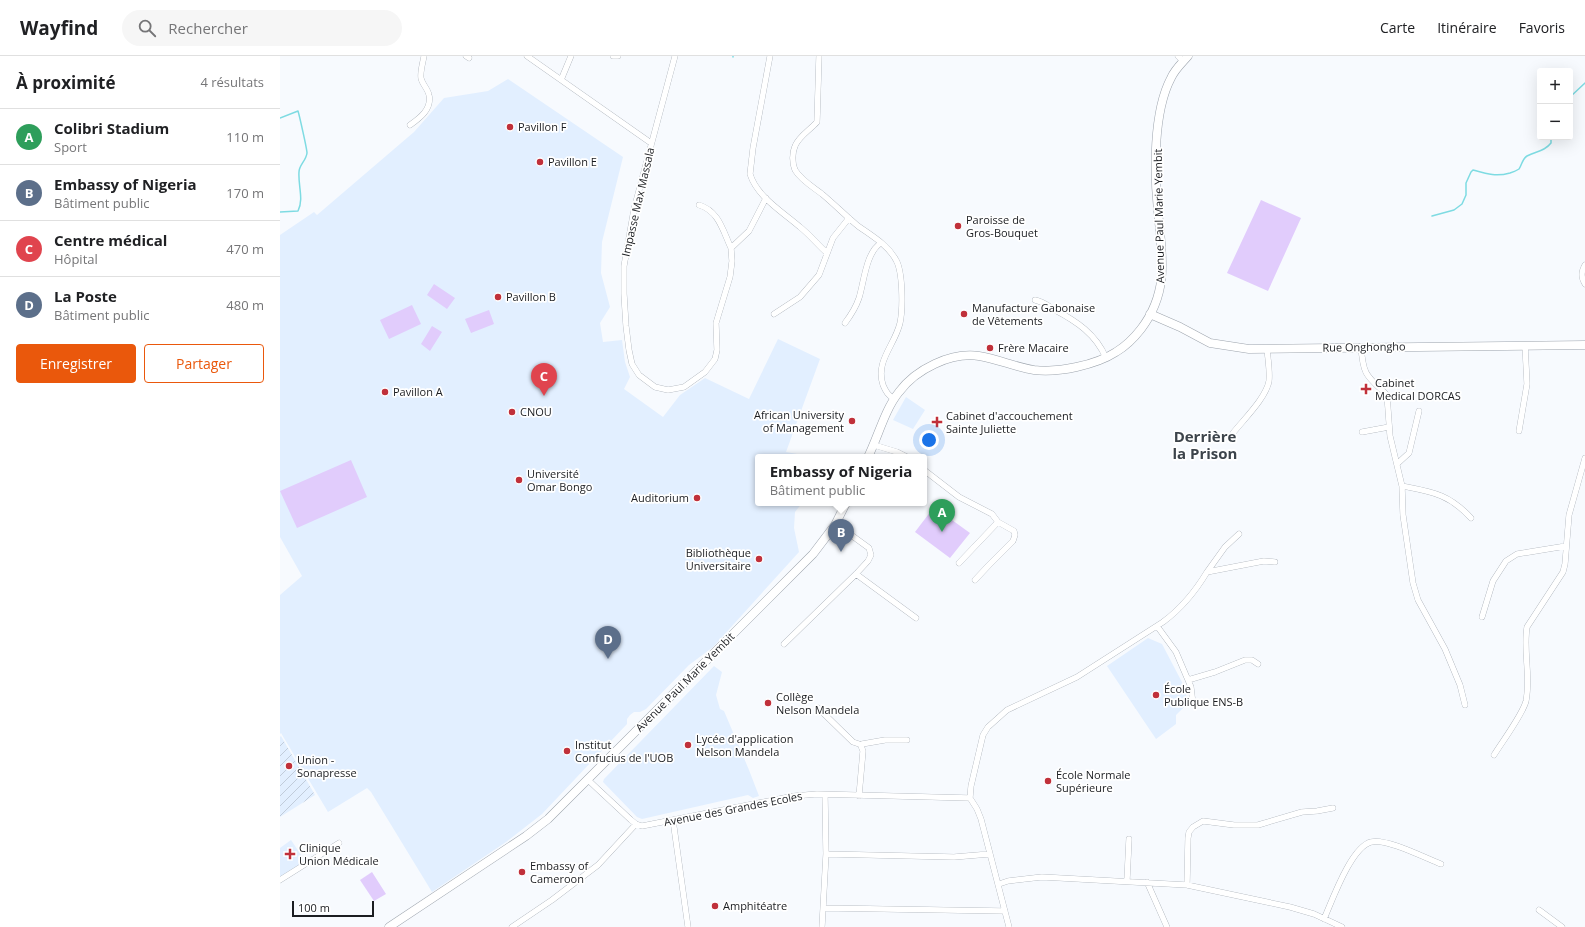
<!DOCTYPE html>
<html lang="fr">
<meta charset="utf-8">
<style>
body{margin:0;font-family:"Open Sans",sans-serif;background:#f6f6f6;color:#202124}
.controls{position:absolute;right:12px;top:12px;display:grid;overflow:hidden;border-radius:4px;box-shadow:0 4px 16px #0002}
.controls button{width:36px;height:36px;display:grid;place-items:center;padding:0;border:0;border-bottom:1px solid #e0e0e0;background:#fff;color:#202124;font:20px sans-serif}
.scale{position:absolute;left:12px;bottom:10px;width:82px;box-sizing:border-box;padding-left:4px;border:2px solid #1b1d21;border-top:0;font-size:11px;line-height:14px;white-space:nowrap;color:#1b1d21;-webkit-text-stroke:3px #fff;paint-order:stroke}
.you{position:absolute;left:649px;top:384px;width:14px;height:14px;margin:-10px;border:3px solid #fff;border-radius:50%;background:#1a73e8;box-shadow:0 0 0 6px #1a73e833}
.badge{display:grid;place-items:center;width:26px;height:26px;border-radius:50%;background:#ea580c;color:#fff;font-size:13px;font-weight:700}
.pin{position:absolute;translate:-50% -33px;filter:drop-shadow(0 1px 2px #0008)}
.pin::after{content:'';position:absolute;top:21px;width:14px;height:12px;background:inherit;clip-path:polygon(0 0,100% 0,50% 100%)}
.popup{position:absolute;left:475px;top:398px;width:172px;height:52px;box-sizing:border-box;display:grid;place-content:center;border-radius:4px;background:#fff;filter:drop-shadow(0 1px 3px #0005);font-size:13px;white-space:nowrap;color:#757577}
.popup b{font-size:15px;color:#202124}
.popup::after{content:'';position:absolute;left:50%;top:100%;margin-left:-8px;border:8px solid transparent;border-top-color:#fff}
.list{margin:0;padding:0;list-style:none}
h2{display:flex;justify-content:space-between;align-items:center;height:52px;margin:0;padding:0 16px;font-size:17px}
h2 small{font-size:13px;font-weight:400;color:#757577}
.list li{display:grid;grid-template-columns:26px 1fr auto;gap:12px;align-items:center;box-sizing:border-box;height:56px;padding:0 16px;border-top:1px solid #e0e0e0}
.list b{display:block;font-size:15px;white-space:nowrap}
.list p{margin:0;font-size:13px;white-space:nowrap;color:#757577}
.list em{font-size:13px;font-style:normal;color:#757577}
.actions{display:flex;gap:8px;padding:12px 16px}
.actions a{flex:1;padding:9px 0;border:1px solid #ea580c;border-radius:4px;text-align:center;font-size:14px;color:#ea580c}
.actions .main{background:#ea580c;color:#fff}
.icon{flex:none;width:22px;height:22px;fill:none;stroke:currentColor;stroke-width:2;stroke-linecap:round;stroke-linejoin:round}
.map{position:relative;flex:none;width:1305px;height:871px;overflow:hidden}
header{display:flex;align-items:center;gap:24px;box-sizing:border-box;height:56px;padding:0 20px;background:#fff;border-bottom:1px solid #e0e0e0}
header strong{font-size:19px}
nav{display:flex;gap:22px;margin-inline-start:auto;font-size:14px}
.search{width:280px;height:36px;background:#f6f6f6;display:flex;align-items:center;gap:10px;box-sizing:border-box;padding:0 14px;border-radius:22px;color:#757577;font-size:15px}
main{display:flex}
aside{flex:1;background:#fff}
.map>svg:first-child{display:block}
.built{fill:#e2efff}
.industrial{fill:url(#industrial-furrows)}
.park{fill:#e1ccfc}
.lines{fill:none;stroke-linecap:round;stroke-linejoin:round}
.stream{stroke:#7edbe2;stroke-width:1.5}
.minor-casing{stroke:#9da4ad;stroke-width:6}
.secondary-casing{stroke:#9da4ad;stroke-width:9}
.minor{stroke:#fff;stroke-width:5.5}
.secondary{stroke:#fff;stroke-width:8}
.poi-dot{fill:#c0303a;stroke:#fff;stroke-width:1.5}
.labels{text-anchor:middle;stroke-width:3.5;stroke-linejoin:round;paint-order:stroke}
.poi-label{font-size:11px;fill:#1b1d21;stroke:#fff;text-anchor:start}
.street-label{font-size:11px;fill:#1b1d21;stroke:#fff}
.district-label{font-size:15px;font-weight:bold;fill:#3d444b;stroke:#fff}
</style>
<header>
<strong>Wayfind</strong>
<div class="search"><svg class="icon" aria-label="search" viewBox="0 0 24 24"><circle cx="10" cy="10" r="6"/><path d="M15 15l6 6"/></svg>Rechercher</div>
<nav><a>Carte</a><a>Itinéraire</a><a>Favoris</a></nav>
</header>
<main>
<aside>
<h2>À proximité<small>4 résultats</small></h2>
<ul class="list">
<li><span class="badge" style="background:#2e9e5b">A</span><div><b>Colibri Stadium</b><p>Sport</p></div><em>110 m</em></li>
<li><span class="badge" style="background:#5c6f8a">B</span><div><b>Embassy of Nigeria</b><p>Bâtiment public</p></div><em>170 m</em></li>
<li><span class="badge" style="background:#e0444e">C</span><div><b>Centre médical</b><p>Hôpital</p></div><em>470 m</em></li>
<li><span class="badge" style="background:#5c6f8a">D</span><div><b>La Poste</b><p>Bâtiment public</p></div><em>480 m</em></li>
</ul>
<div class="actions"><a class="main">Enregistrer</a><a>Partager</a></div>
</aside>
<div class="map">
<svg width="1305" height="871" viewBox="0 0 1305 871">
<defs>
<pattern id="industrial-furrows" width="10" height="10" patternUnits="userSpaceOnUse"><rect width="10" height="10" fill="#e2efff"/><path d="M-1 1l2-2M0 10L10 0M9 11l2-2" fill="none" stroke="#c1ccda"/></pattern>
</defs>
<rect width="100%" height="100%" fill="#f7fafe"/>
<path class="built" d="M 228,23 L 343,101 L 322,186 L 321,217 L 330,251 L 320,267 L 323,286 L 342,284 L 345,306 L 350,321 L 344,333 L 383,361 L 400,339 L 425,322 L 469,343 L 498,283 L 540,303 L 506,396 L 534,401 L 478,401 L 478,447 L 522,447 L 515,456 L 514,472 L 519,496 L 433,591 L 409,609 L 366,653 L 360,656 L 354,656 L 350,659 L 347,663 L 347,668 L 262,758 L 226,786 L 152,836 L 91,736 L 87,732 L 48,756 L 1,677 L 0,678 L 0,539 L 22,520 L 0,481 L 0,179 L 34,156 L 37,159 L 134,76 L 164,42 L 208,35 Z
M 626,341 L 645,354 L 633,373 L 613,364 Z
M 868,582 L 882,588 L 904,630 L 908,647 L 896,659 L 896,668 L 876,683 L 827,610 Z
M 434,610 L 442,616 L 436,639 L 440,653 L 444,655 L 469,714 L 479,740 L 473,742 L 468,739 L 362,763 L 357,761 L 323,726 L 324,723 Z
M 11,784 L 25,805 L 0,821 L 0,792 Z"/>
<path class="industrial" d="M 1,680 L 35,739 L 0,761 L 0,681 Z"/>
<path class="park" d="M 981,144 L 1021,162 L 988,235 L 947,217 Z
M 154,228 L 175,242 L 167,253 L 147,239 Z
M 132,249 L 141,268 L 109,283 L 100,264 Z
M 209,254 L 214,268 L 191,277 L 185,263 Z
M 152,270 L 162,276 L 150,295 L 141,288 Z
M 71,404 L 87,441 L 17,472 L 0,435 Z
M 654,451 L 690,477 L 670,502 L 635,476 Z
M 92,816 L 106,838 L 94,845 L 80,824 Z"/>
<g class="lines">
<path class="stream" d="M 453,1 L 453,0
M 1290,41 L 1305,27
M 0,62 L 18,55 C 19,58 27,93 27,97 C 26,105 19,109 19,116 C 18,130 24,143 18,155 L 0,156
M 1152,160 L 1174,154 L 1182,148 L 1186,139 L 1186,127 L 1191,116 L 1193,114 C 1207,118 1216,121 1230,117 C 1233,116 1236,115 1239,113 C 1242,109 1242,103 1247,100 C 1256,95 1264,96 1271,87 L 1271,81"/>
<g class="minor-casing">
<path id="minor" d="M 186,0 L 189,2
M 247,0 L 371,87
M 333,0 L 338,0
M 395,0 L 354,153 L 344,210 L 344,238 L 346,270 L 349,294 L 352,308 L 359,319 L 375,331 L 388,334 L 404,331 L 425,316 L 435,303 L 437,294 L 436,267 L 450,221 L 452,205 L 451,192 C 443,175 439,155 419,149
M 490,0 L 473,92 L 470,118 C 477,141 503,156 520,171 C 530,179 538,189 547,197
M 539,0 L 537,66 C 530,74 519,80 515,90 C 512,97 512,107 515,114 C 521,124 533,131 542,138 C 554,148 566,160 578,170 C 592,180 608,189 616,204 C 623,216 623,253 620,267 C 615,289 595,305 603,329 C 606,336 608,339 614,343
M 898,0 L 903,5
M 281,24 L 291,0
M 130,69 C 140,62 152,53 149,39 C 148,33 142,28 141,22 C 140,16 143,6 144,0
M 451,192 L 469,175 L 486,142
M 1305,209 C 1301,216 1301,221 1305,228
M 755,244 C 764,246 768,250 775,254 C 796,265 816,278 826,302
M 494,258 L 520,241 L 539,219 L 553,182 L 569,162
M 565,267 C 571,259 576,251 579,242 C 584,226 586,196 601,187
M 1081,290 C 1083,320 1087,320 1107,339 L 1110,380 L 1122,430 L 1123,459 L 1133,527 L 1138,544 L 1165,593 L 1180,629 L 1185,649
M 1239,375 L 1247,328 L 1245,289
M 1082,376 L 1109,371
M 953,377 C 964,363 986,342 989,325 C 990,314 988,304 987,293
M 594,389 L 617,396 L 627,401
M 1118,407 L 1129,397 L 1139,355
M 644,414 L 679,441 L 712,458 L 718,466 L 734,475 L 735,479 L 733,485 L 709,509 L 695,524
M 1122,430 C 1153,436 1169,438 1191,462
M 679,507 L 718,466
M 927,516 L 945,491 L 959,478
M 576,518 L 636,562
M 1202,561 L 1213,525 L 1226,505 L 1237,498 L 1286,490
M 877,570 L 896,596 L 911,631 L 913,648
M 504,588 L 576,518 L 588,505 L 591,499 L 589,492 L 556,468
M 908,624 L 935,616 L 965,604 L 972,604 L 978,608
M 538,652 L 573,686 L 579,688
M 582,688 L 605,684 L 627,684
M 1214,699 C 1222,686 1243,658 1246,645 C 1251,620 1243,595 1247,571 L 1283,516 L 1285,508 L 1289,459 L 1305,402
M 307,723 L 351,764 L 356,768 L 362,770 L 514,740 L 537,738 L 690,742
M 579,740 L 583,695 L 581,690
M 690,742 L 691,730 L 703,679 L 708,671 L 717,663 L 727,654 L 797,621 L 883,566 C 902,552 915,536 927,516 L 984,505 L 995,506
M 690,742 L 697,753 L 701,763 L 729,871
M 393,764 L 408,871
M 546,798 L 674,801 L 710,798
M 0,824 L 59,787
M 847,824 L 849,783
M 867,826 L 887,871
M 719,828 L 728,825 L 762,821 L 907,829 L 1010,851 L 1034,858 L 1062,871
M 907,829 L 908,782 L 909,776 L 913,771 L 923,765 L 954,769 L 978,769 L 1022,756 L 1037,755 L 1053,752
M 543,852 L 725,855
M 1259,854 L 1282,871
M 1044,863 C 1052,845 1071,791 1091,786 C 1107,782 1145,802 1161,808
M 232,871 L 272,844 L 318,809 L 356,768
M 542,871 L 546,798 L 545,739"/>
</g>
<g class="secondary-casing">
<path id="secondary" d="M 870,258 L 900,271 L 930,287 L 969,293 L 1305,289
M 588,401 C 598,381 605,353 619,336 C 636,313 671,296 699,300 C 718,303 735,311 754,314 C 778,317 816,309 836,296 C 846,290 854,282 861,273 C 890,235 882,199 878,155 C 874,117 873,56 891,22 C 895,13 902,7 908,0
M 109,871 L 246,780 L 268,763 L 533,498 L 555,469 L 566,447"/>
</g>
<use href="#minor" class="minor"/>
<use href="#secondary" class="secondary"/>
</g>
<g class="poi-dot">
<circle cx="230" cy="71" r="4"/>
<circle cx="260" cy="106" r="4"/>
<circle cx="678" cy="170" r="4"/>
<circle cx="218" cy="241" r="4"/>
<circle cx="684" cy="258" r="4"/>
<circle cx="710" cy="292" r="4"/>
<path d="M1084 327h4v4h4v4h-4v4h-4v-4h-4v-4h4z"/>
<circle cx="105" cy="336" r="4"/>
<circle cx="232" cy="356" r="4"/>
<circle cx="572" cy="365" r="4"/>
<path d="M655 360h4v4h4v4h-4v4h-4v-4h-4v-4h4z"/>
<circle cx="239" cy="424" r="4"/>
<circle cx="417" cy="442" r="4"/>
<circle cx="479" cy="503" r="4"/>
<circle cx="876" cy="639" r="4"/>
<circle cx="488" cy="647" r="4"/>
<circle cx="408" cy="689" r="4"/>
<circle cx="287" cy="695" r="4"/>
<circle cx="9" cy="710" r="4"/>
<circle cx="768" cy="725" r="4"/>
<path d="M8 792h4v4h4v4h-4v4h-4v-4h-4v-4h4z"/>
<circle cx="242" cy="816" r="4"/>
<circle cx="435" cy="850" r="4"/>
</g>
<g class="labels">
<g class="poi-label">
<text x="238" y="75">Pavillon F</text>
<text x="268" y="110">Pavillon E</text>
<text x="686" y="168">Paroisse de<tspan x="686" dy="13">Gros-Bouquet</tspan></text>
<text x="226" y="245">Pavillon B</text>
<text x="692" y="256">Manufacture Gabonaise<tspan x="692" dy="13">de Vêtements</tspan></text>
<text x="718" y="296">Frère Macaire</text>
<text x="1095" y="331">Cabinet<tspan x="1095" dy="13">Medical DORCAS</tspan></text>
<text x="113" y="340">Pavillon A</text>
<text x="240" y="360">CNOU</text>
<text x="564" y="363" text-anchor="end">African University<tspan x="564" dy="13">of Management</tspan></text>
<text x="666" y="364">Cabinet d'accouchement<tspan x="666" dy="13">Sainte Juliette</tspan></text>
<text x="247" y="422">Université<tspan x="247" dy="13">Omar Bongo</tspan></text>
<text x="409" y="446" text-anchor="end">Auditorium</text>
<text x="471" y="501" text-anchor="end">Bibliothèque<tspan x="471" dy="13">Universitaire</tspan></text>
<text x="884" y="637">École<tspan x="884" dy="13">Publique ENS-B</tspan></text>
<text x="496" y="645">Collège<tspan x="496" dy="13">Nelson Mandela</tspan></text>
<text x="416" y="687">Lycée d'application<tspan x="416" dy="13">Nelson Mandela</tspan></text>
<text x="295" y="693">Institut<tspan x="295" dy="13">Confucius de l'UOB</tspan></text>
<text x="17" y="708">Union -<tspan x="17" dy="13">Sonapresse</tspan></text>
<text x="776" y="723">École Normale<tspan x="776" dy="13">Supérieure</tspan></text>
<text x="19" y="796">Clinique<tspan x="19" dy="13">Union Médicale</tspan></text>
<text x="250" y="814">Embassy of<tspan x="250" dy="13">Cameroon</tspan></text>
<text x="443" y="854">Amphitéatre</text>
</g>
<g class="street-label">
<text transform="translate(358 146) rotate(-77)" y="4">Impasse Max Massala</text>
<text transform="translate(879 160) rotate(-91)" y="4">Avenue Paul Marie Yembit</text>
<text transform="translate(1084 291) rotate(-1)" y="4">Rue Onghongho</text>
<text transform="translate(405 626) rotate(-45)" y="4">Avenue Paul Marie Yembit</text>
<text transform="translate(453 753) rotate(-11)" y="4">Avenue des Grandes Ecoles</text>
</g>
<g class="district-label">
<text x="925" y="386">Derrière<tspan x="925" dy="17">la Prison</tspan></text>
</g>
</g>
</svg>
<div class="controls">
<button>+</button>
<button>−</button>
</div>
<div class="scale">100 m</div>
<div class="you"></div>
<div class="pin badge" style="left:662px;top:476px;background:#2e9e5b">A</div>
<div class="pin badge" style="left:561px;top:496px;background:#5c6f8a">B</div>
<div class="popup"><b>Embassy of Nigeria</b>Bâtiment public</div>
<div class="pin badge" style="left:264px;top:340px;background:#e0444e">C</div>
<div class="pin badge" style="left:328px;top:603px;background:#5c6f8a">D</div>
</div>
</main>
